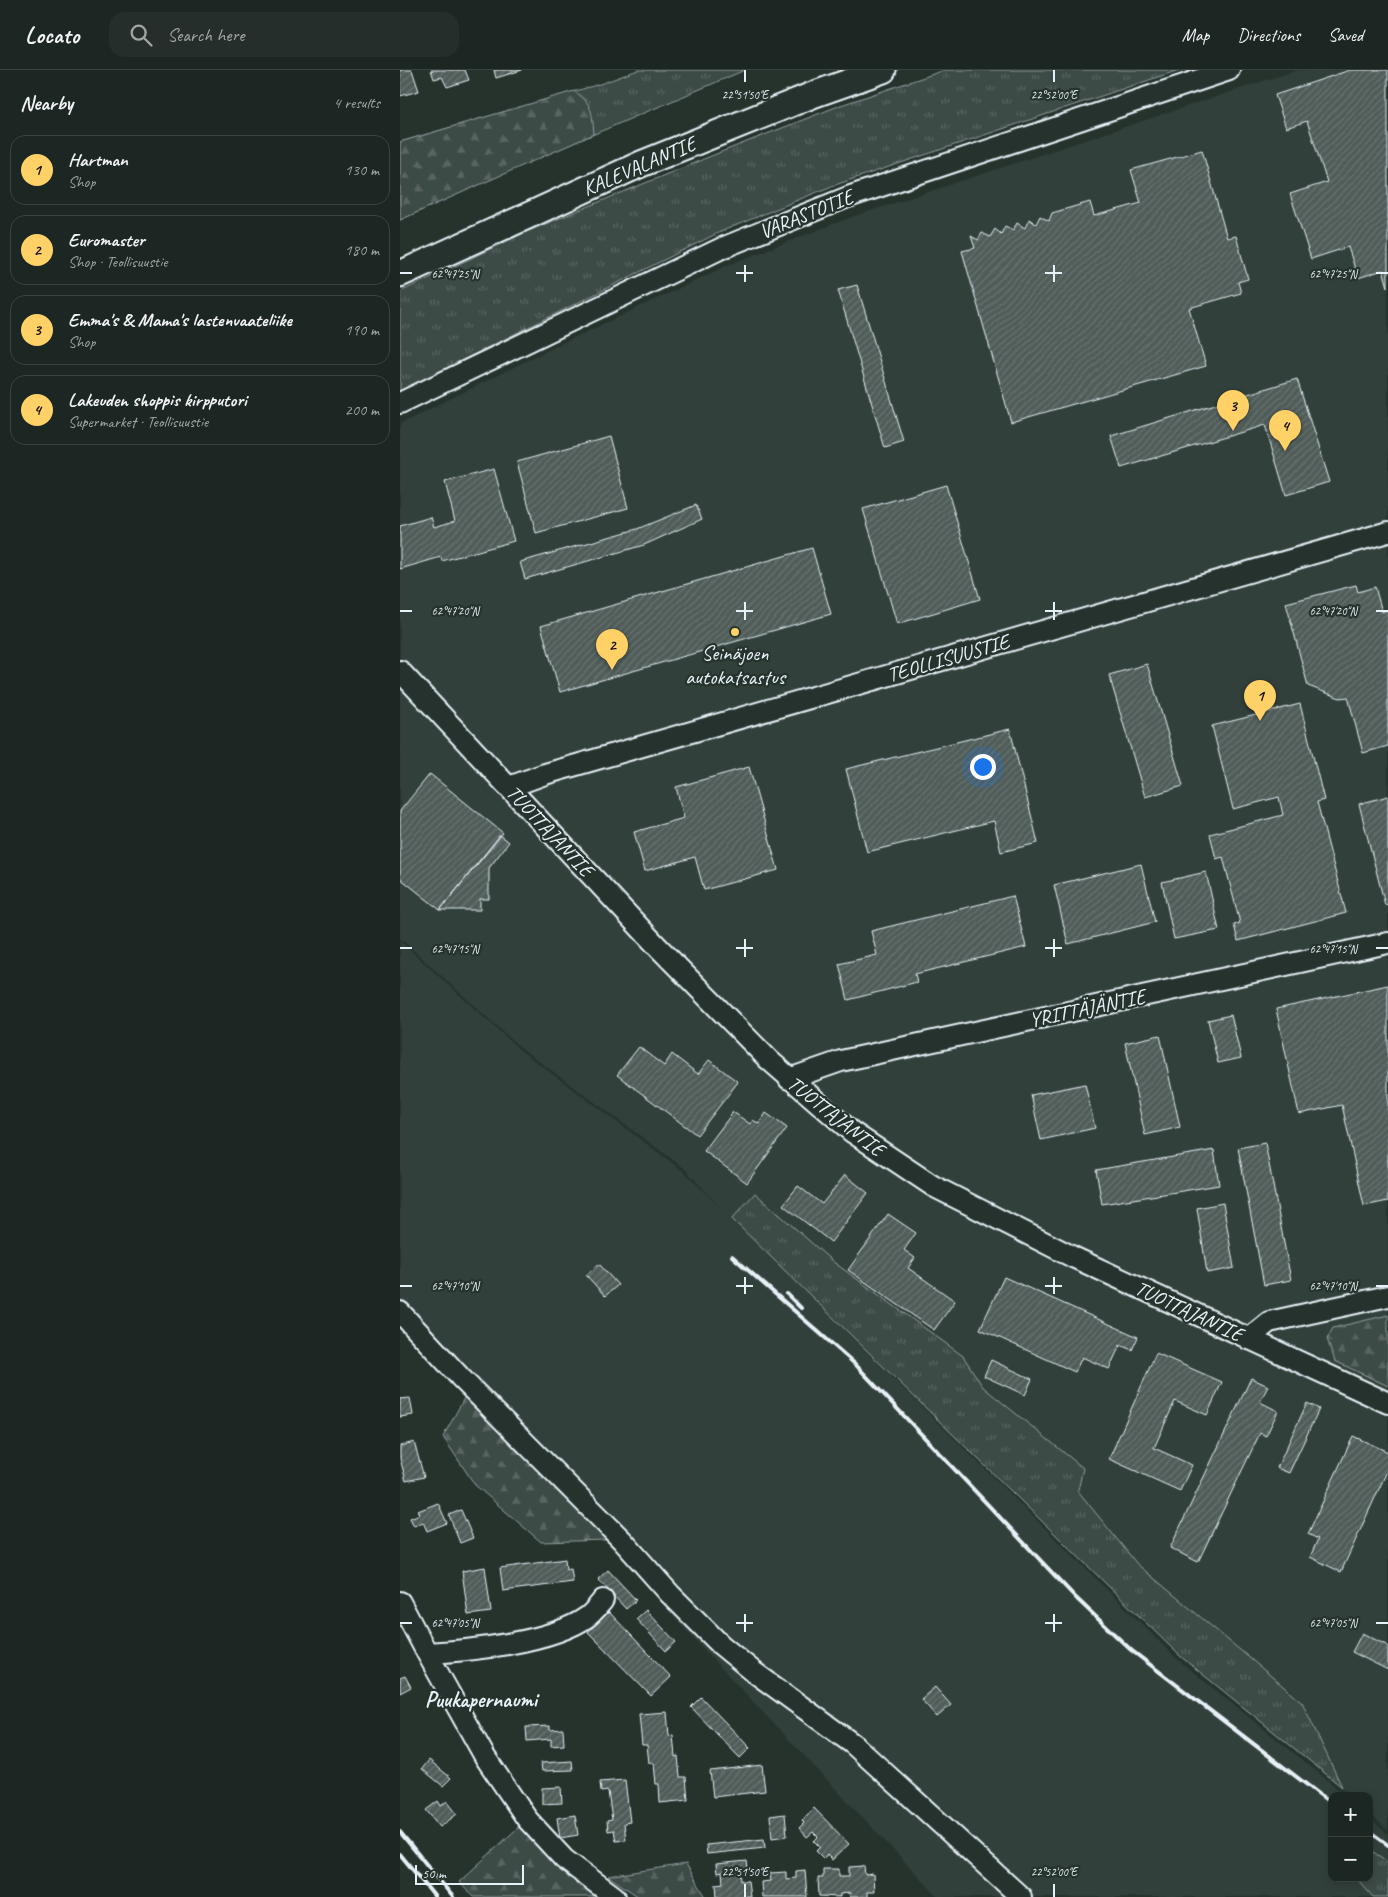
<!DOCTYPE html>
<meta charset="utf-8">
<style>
body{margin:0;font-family:Caveat,sans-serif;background:#252e2a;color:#f1f3f6}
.controls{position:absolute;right:15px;bottom:15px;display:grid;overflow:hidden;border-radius:10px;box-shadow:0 2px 8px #0003}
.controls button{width:45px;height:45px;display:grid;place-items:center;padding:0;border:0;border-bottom:1px solid #3a4340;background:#1c2622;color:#f1f3f6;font:25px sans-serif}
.scale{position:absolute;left:15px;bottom:12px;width:109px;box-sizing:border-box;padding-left:5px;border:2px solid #e8f1f8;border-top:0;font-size:14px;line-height:18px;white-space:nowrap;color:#e8f1f8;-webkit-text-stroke:4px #26332d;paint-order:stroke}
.you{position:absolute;left:582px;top:696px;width:18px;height:18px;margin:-12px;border:4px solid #fff;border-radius:50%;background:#1a73e8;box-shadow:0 0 0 8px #1a73e833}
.badge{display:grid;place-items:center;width:32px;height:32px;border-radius:50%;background:#ffd166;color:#111;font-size:16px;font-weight:700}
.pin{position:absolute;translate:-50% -41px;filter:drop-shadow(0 1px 2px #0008)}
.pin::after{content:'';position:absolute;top:26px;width:18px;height:15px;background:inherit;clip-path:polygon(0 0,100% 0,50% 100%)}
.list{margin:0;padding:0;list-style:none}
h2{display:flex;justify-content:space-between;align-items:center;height:65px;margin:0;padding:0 20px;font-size:21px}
h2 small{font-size:16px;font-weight:400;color:#a0a5a5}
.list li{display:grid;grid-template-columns:32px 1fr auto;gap:15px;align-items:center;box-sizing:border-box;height:70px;margin:0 10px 10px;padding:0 10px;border:1px solid #3a4340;border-radius:15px}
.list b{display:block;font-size:19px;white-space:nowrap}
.list p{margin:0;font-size:16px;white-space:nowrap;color:#a0a5a5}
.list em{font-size:16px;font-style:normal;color:#a0a5a5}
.icon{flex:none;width:28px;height:28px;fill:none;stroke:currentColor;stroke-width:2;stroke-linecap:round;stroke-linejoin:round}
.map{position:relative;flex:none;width:988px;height:1827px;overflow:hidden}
header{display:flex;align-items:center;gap:30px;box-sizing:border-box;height:70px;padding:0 25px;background:#1c2622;border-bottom:1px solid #3a4340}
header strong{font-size:24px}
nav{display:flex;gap:28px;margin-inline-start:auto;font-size:18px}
.search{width:350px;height:45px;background:#252e2a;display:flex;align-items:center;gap:12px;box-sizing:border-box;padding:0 18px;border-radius:15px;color:#a0a5a5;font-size:19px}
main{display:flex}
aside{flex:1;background:#1c2622}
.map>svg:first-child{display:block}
.built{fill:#333f3a}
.grass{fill:url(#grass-tufts);stroke:#939ea0}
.forest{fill:url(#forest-firs);stroke:#939ea0}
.building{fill:url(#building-hatch);stroke:#e8f1f8}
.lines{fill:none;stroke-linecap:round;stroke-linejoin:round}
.minor-casing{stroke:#e8f1f8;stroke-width:24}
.major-casing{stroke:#e8f1f8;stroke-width:29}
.minor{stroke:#26332d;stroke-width:20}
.major{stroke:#26332d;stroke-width:25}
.rail{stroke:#e8f1f8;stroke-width:4}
.ticks{fill:none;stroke:#e8f1f8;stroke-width:2}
.poi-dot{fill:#ffd166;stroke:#26332d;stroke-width:2}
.labels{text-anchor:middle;stroke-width:4.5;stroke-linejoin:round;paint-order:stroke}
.street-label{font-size:21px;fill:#e8f1f8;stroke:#26332d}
.poi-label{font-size:21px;fill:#e8f1f8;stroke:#26332d}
.neighbourhood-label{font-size:22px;font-weight:bold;fill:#e8f1f8;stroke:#26332d}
.ticks-label{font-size:12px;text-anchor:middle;fill:#e8f1f8;stroke:#26332d;stroke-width:4.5;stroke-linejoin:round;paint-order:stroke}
</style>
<header>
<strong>Locato</strong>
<div class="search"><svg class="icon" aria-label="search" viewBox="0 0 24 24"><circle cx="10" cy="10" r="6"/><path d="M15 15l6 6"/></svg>Search here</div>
<nav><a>Map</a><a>Directions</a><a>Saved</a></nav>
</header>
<main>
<aside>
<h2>Nearby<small>4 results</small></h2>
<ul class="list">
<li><span class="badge">1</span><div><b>Hartman</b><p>Shop</p></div><em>130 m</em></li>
<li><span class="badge">2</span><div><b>Euromaster</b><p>Shop · Teollisuustie</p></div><em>180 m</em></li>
<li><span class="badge">3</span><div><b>Emma's &amp; Mama's lastenvaateliike</b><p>Shop</p></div><em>190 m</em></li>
<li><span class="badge">4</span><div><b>Lakeuden shoppis kirpputori</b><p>Supermarket · Teollisuustie</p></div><em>200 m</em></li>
</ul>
</aside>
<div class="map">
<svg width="988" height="1827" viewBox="0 0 988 1827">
<defs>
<pattern id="grass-tufts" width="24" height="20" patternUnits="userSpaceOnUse" patternTransform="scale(1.25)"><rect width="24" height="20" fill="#3e4b47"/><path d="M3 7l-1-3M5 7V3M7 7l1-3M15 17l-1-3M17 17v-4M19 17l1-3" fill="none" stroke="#5a6562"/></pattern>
<pattern id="forest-firs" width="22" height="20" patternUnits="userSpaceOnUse" patternTransform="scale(1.25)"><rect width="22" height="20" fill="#3e4b47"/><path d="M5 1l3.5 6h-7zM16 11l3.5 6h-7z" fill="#5a6562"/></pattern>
<pattern id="building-hatch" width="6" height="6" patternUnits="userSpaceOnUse" patternTransform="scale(1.25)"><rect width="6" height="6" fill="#505c59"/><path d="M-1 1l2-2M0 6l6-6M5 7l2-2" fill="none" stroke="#697472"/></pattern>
</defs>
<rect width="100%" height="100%" fill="#26332d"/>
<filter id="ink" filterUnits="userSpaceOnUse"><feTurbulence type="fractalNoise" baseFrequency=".02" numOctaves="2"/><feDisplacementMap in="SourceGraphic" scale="10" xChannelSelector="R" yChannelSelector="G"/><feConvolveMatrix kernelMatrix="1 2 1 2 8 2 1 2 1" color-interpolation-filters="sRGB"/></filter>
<g filter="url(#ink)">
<path class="built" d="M 897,0 L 988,0 L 988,1761 L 969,1743 L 969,1726 L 951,1726 L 780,1586 L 421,1237 L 777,1589 L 947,1726 L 932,1726 L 932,1808 L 969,1808 L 969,1747 L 988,1765 L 988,1827 L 538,1827 L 307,1583 L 0,1246 L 0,871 L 120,980 L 283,1101 L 319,1136 L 284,1098 L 121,978 L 0,868 L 0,354 L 144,282 L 328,195 L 449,148 Z"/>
<path class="grass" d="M 238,0 L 345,0 L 105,102 L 0,150 L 0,72 L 203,13 Z
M 545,0 L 779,0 L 432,116 L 320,162 L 0,321 L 0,222 L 126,162 L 316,84 L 441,35 Z
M 355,1123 L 432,1191 L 563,1286 L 583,1317 L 683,1398 L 678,1421 L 737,1494 L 902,1632 L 942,1717 L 780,1586 L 332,1149 Z
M 969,1779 L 988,1792 L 988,1827 L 973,1827 L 956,1808 L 969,1808 Z"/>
<path class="forest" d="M 174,21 C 193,34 192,43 194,64 L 0,150 L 0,72 Z
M 988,1245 L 988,1316 L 935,1291 L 927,1269 L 933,1258 Z
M 68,1321 L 206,1470 L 141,1472 L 75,1415 L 43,1367 Z
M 121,1755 L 198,1827 L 73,1827 L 59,1812 Z
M 286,1794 L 306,1827 L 239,1827 L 208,1806 Z"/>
<path class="building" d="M 0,0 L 12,0 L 19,21 L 0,26 Z
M 31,0 L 65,0 L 69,10 L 47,17 L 42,7 L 34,9 Z
M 94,0 L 122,0 L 96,8 Z
M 950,0 L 988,0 L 988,217 L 983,200 L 958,208 L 948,177 L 911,189 L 890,124 L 927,112 L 907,51 L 886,58 L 875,25 Z
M 802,80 L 827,168 L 836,166 L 848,209 L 838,212 L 841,223 L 789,238 L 806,296 L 611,352 L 562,181 L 575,178 L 571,166 L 578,170 L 582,163 L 590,167 L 595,159 L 601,164 L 605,156 L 613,160 L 617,153 L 625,158 L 629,149 L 636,154 L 640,146 L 649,151 L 652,143 L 690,132 L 694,146 L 741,133 L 731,100 Z
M 457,215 L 504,372 L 485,378 L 438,220 Z
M 897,309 L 929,412 L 886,425 L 865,355 L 721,398 L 711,366 Z
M 209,366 L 228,438 L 136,463 L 117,392 Z
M 94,399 L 114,471 L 42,491 L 41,487 L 0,499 L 0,456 L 31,447 L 34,457 L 55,451 L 45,412 Z
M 546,415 L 580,529 L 497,554 L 463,439 Z
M 296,435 L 302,449 L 244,475 L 125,509 L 120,492 L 237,459 Z
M 412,478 L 431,544 L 160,622 L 141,556 Z
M 956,515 L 958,522 L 975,517 L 982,542 L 988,540 L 988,676 L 963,683 L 948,627 L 940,628 L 908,616 L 886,533 Z
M 747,594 L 783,716 L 745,727 L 709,605 Z
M 900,634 L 924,730 L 917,732 L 946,843 L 838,871 L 834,855 L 840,853 L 823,787 L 816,789 L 810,764 L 883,745 L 879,727 L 833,739 L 812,656 Z
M 610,659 L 638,773 L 601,782 L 594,751 L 467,782 L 446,699 Z
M 349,697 L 378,800 L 304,820 L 295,787 L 245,801 L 234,762 L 284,748 L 276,717 Z
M 30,704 L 103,763 L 40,840 L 0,808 L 0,741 Z
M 988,726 L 988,834 L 985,835 L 959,734 Z
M 100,765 L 109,772 L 89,798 L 89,829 L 80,829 L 80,840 L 40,840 Z
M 741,794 L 755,852 L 668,874 L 654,815 Z
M 806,802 L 819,860 L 774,869 L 762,812 Z
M 613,826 L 626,877 L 515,904 L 517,912 L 448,930 L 439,894 L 477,885 L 471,861 Z
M 988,915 L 988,1131 L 964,1136 L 942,1035 L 899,1044 L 876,939 Z
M 831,945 L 841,988 L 818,993 L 808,950 Z
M 760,965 L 780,1057 L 745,1065 L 725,973 Z
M 239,977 L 264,996 L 272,984 L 298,1004 L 309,990 L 338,1012 L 297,1065 L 217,1005 Z
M 685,1014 L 695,1058 L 641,1070 L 631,1025 Z
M 333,1042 L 350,1054 L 353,1050 L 359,1054 L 366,1043 L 387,1058 L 347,1113 L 304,1081 Z
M 865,1073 L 891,1210 L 864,1215 L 838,1078 Z
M 814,1080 L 819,1115 L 702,1134 L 696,1100 Z
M 445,1105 L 468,1123 L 431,1172 L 383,1135 L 398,1116 L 422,1134 Z
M 823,1133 L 834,1198 L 807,1203 L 797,1138 Z
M 488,1144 L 516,1163 L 504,1180 L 515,1188 L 508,1198 L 555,1231 L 534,1260 L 448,1200 Z
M 199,1194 L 218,1215 L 205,1226 L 186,1205 Z
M 604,1207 L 738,1267 L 732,1280 L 720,1275 L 709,1299 L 682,1287 L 675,1302 L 580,1259 Z
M 756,1283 L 822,1312 L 807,1345 L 775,1331 L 754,1378 L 792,1395 L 780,1421 L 709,1389 Z
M 591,1290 L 632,1309 L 625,1325 L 584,1306 Z
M 851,1308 L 868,1316 L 860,1332 L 878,1341 L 866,1366 L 860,1363 L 798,1492 L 770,1478 Z
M 10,1328 L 13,1345 L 0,1347 L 0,1329 Z
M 907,1333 L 919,1339 L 889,1403 L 877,1398 Z
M 953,1366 L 988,1382 L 988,1399 L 941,1502 L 910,1487 L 918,1469 L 908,1464 Z
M 14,1372 L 24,1407 L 6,1411 L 0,1388 L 0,1376 Z
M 38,1433 L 47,1453 L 27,1461 L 23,1452 L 14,1456 L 10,1448 L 20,1444 L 18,1441 Z
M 61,1440 L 73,1468 L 60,1473 L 49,1445 Z
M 165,1489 L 166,1500 L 171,1499 L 173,1512 L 103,1521 L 100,1498 Z
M 85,1497 L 91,1542 L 68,1545 L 62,1501 Z
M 208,1500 L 236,1530 L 226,1539 L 198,1509 Z
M 246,1540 L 276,1572 L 266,1581 L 236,1549 Z
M 209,1542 L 271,1607 L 251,1626 L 188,1562 Z
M 962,1563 L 988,1576 L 988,1600 L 952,1582 Z
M 5,1606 L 11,1617 L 0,1623 L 0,1608 Z
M 535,1617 L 551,1635 L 537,1647 L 521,1629 Z
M 301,1627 L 350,1678 L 340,1688 L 291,1637 Z
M 267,1642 L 269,1666 L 273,1665 L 275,1687 L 278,1686 L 280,1707 L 286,1707 L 288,1730 L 260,1733 L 259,1714 L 256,1714 L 254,1693 L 249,1693 L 247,1675 L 242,1675 L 239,1644 Z
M 150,1656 L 150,1660 L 163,1659 L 164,1675 L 151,1676 L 151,1669 L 127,1671 L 126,1657 Z
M 29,1690 L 51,1708 L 43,1716 L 22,1699 Z
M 172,1691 L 173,1700 L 142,1701 L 141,1693 Z
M 362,1695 L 365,1721 L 313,1727 L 310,1701 Z
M 225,1710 L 230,1752 L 224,1753 L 226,1770 L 216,1771 L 214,1760 L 208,1761 L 207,1751 L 212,1750 L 208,1721 L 201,1722 L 200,1712 Z
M 161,1717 L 162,1733 L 142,1734 L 142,1718 Z
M 38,1731 L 41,1736 L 47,1731 L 57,1744 L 40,1757 L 26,1740 Z
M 414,1738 L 449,1774 L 432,1790 L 427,1785 L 423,1788 L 416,1781 L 420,1777 L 414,1771 L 418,1767 L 413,1762 L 407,1767 L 399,1758 L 404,1753 L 402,1750 Z
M 385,1744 L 387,1766 L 372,1768 L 370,1746 Z
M 175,1745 L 178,1765 L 160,1768 L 157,1748 Z
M 364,1769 L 365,1778 L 307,1784 L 306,1775 Z
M 347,1791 L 348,1800 L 340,1800 L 341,1811 L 348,1811 L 350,1826 L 317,1827 L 316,1814 L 323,1813 L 322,1802 L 317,1803 L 316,1794 Z
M 464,1796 L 465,1805 L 473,1804 L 474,1822 L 467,1822 L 467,1827 L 450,1827 L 450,1823 L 440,1824 L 440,1827 L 419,1826 L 418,1808 L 423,1808 L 423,1799 L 439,1799 L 439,1806 L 449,1806 L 449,1797 Z
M 405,1800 L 407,1827 L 362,1827 L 361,1812 L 371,1811 L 370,1803 L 386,1802 L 386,1809 L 396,1808 L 396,1801 Z"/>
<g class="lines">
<g class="minor-casing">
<path id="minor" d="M 0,333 L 322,178 L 448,127 L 829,0
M 0,601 L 258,877 L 369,990 L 452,1062 L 533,1116 L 673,1187 L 988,1333
M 109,717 L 145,704 L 988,462
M 389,1009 L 441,991 L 988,873
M 0,1242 L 61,1308 L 222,1470 L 270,1524 L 321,1575 L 354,1602 L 453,1674 L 621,1827
M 848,1269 L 869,1252 L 988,1226
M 0,1532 L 27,1583 L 85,1687 L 127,1749 L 164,1789 L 215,1827
M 27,1583 C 68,1581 153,1572 187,1547 C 193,1543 198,1536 203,1530"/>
</g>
<g class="major-casing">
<path id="major" d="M 0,204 L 241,94 L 415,24 L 483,0"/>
</g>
<use href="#minor" class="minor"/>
<use href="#major" class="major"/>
<path class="rail" d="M 332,1186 L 455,1294 L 677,1529 L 731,1580 L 932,1734
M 387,1224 L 401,1238
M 969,1761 L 988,1775
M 0,1762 L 53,1827
M 0,1784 L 35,1827"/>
</g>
</g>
<path class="ticks" d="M 345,0 L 345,12M 654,0 L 654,12M 345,195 L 345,212M 654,195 L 654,212M 0,203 L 12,203M 336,203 L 353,203M 645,203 L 662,203M 976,203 L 988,203M 345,532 L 345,550M 654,532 L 654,550M 0,541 L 12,541M 336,541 L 353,541M 645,541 L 662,541M 976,541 L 988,541M 345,869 L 345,887M 654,869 L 654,887M 0,878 L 12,878M 336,878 L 353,878M 645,878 L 662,878M 976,878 L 988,878M 345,1207 L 345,1224M 654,1207 L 654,1224M 0,1216 L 12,1216M 336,1216 L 353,1216M 645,1216 L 662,1216M 976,1216 L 988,1216M 345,1544 L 345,1562M 654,1544 L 654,1562M 0,1553 L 12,1553M 336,1553 L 353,1553M 645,1553 L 662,1553M 976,1553 L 988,1553M 345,1814 L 345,1827M 654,1814 L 654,1827"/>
<circle class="poi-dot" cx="335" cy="562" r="5"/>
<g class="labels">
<g class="street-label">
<text transform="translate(239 96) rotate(-23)" y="7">KALEVALANTIE</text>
<text transform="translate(406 144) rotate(-22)" y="7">VARASTOTIE</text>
<text transform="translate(548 588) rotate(-16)" y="7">TEOLLISUUSTIE</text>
<text transform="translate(150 761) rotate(47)" y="7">TUOTTAJANTIE</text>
<text transform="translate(687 938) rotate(-12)" y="7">YRITTÄJÄNTIE</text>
<text transform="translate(436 1046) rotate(38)" y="7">TUOTTAJANTIE</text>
<text transform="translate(789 1241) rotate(25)" y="7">TUOTTAJANTIE</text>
</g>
<g class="poi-label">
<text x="335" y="590">Seinäjoen<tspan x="335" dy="24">autokatsastus</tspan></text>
</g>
<g class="neighbourhood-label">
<text x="81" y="1637">Puukapernaumi</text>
</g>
</g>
<g class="ticks-label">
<text x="345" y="29">22°51'50"E</text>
<text x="654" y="29">22°52'00"E</text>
<text x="55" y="208">62°47'25"N</text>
<text x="933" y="208">62°47'25"N</text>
<text x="55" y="545">62°47'20"N</text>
<text x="933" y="545">62°47'20"N</text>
<text x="55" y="883">62°47'15"N</text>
<text x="933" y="883">62°47'15"N</text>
<text x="55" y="1220">62°47'10"N</text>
<text x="933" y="1220">62°47'10"N</text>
<text x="55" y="1557">62°47'05"N</text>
<text x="933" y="1557">62°47'05"N</text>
<text x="345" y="1806">22°51'50"E</text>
<text x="654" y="1806">22°52'00"E</text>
</g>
</svg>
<div class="controls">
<button>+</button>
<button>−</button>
</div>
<div class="scale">50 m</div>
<div class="you"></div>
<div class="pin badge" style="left:860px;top:651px">1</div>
<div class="pin badge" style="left:212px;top:600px">2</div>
<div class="pin badge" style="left:833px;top:361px">3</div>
<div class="pin badge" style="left:885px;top:381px">4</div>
</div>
</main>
